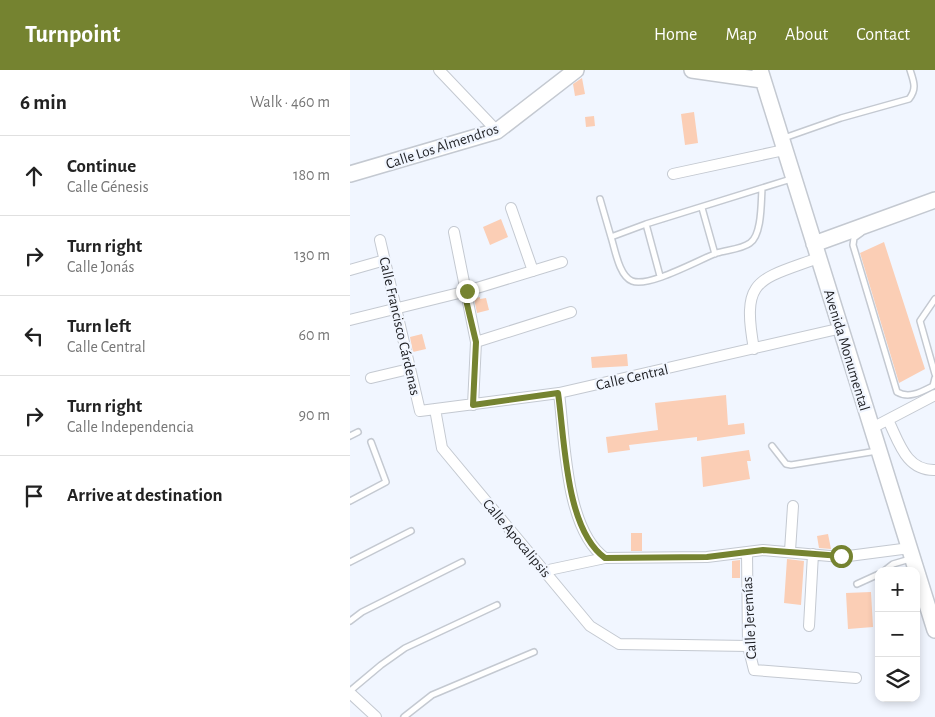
<!DOCTYPE html>
<meta charset="utf-8">
<style>
body{margin:0;font-family:"Alegreya Sans",sans-serif;background:#f2f2f2;color:#222}
.controls{position:absolute;right:15px;bottom:15px;display:grid;overflow:hidden;border-radius:10px;box-shadow:0 2px 8px #0003}
.controls button{width:45px;height:45px;display:grid;place-items:center;padding:0;border:0;border-bottom:1px solid #e0e0e0;background:#fff;color:#222;font:25px sans-serif}
.stop{position:absolute;width:15px;height:15px;margin:-11px;border:4px solid #758330;border-radius:50%;background:#fff}
.stop.end{background:#758330;border-color:#fff;box-shadow:0 1px 5px #0008}
.list{margin:0;padding:0;list-style:none}
h2{display:flex;justify-content:space-between;align-items:center;height:65px;margin:0;padding:0 20px;font-size:21px}
h2 small{font-size:16px;font-weight:400;color:#767676}
.list li{display:grid;grid-template-columns:32px 1fr auto;gap:15px;align-items:center;box-sizing:border-box;height:80px;padding:0 20px;border-top:1px solid #e0e0e0}
.list b{display:block;font-size:19px;white-space:nowrap}
.list p{margin:0;font-size:16px;white-space:nowrap;color:#767676}
.list em{font-size:16px;font-style:normal;color:#767676}
.icon{flex:none;width:28px;height:28px;fill:none;stroke:currentColor;stroke-width:2;stroke-linecap:round;stroke-linejoin:round}
.map{position:relative;flex:none;width:585px;height:647px;overflow:hidden}
header{display:flex;align-items:center;gap:30px;box-sizing:border-box;height:70px;padding:0 25px;background:#758330;color:#fff}
header strong{font-size:24px}
nav{display:flex;gap:28px;margin-inline-start:auto;font-size:18px}
main{display:flex}
aside{flex:1;background:#fff}
.map>svg:first-child{display:block}
.building{fill:#fbceb5}
.lines{fill:none;stroke-linecap:round;stroke-linejoin:round}
.lane-casing{stroke:#c4c9d1;stroke-width:8}
.street-casing{stroke:#c4c9d1;stroke-width:12}
.secondary-casing{stroke:#c4c9d1;stroke-width:18}
.lane{stroke:#fff;stroke-width:5}
.street{stroke:#fff;stroke-width:10}
.secondary{stroke:#fff;stroke-width:15}
.route{stroke:#758330;stroke-width:6}
.labels{text-anchor:middle;stroke-width:4.5;stroke-linejoin:round;paint-order:stroke}
.street-label{font-size:15px;fill:#1f2024;stroke:#f1f6ff}
</style>
<header>
<strong>Turnpoint</strong>
<nav><a>Home</a><a>Map</a><a>About</a><a>Contact</a></nav>
</header>
<main>
<aside>
<h2>6 min<small>Walk · 460 m</small></h2>
<ul class="list">
<li><svg class="icon" aria-label="ahead" viewBox="0 0 24 24"><path d="M12 20V5M6 11l6-6 6 6"/></svg><div><b>Continue</b><p>Calle Génesis</p></div><em>180 m</em></li>
<li><svg class="icon" aria-label="right" viewBox="0 0 24 24"><path d="M7 20v-9h11M14 6l5 5-5 5"/></svg><div><b>Turn right</b><p>Calle Jonás</p></div><em>130 m</em></li>
<li><svg class="icon" aria-label="left" viewBox="0 0 24 24"><path d="M17 20v-9H6M10 6l-5 5 5 5"/></svg><div><b>Turn left</b><p>Calle Central</p></div><em>60 m</em></li>
<li><svg class="icon" aria-label="right" viewBox="0 0 24 24"><path d="M7 20v-9h11M14 6l5 5-5 5"/></svg><div><b>Turn right</b><p>Calle Independencia</p></div><em>90 m</em></li>
<li><svg class="icon" aria-label="arrive" viewBox="0 0 24 24"><path d="M6 21V4h12l-3 4 3 4H6"/></svg><div><b>Arrive at destination</b></div></li>
</ul>
</aside>
<div class="map">
<svg width="585" height="647" viewBox="0 0 585 647">
<rect width="100%" height="100%" fill="#f1f6ff"/>
<path class="building" d="M 232,8 L 235,24 L 225,26 L 223,14 Z
M 344,42 L 348,73 L 335,75 L 331,44 Z
M 244,46 L 245,56 L 236,57 L 235,47 Z
M 151,149 L 158,167 L 140,175 L 133,157 Z
M 534,172 L 575,299 L 549,313 L 510,183 Z
M 130,227 L 130,229 L 136,228 L 139,240 L 127,243 L 124,229 Z
M 72,264 L 76,279 L 63,282 L 60,267 Z
M 277,284 L 278,296 L 242,298 L 241,287 Z
M 376,325 L 378,355 L 394,353 L 395,364 L 347,371 L 347,367 L 279,375 L 280,380 L 258,383 L 256,367 L 308,360 L 305,333 Z
M 399,380 L 401,391 L 397,391 L 400,409 L 353,417 L 351,387 Z
M 281,463 L 292,463 L 292,481 L 281,481 Z
M 478,464 L 481,479 L 469,478 L 467,466 Z
M 437,489 L 454,491 L 451,535 L 434,533 Z
M 390,490 L 390,508 L 382,508 L 382,491 Z
M 521,522 L 523,557 L 498,559 L 496,523 Z"/>
<g class="lines">
<g class="lane-casing">
<path id="lane" d="M 434,68 L 491,48 L 559,29 C 567,19 564,12 560,0
M 250,129 L 261,167 L 296,154 L 441,109
M 352,138 L 365,184
M 296,154 L 310,206
M 511,163 L 504,168 L 503,175 L 547,322 C 559,329 571,322 583,316 L 585,308
M 261,167 C 265,179 269,206 282,211 C 299,218 350,189 367,183 C 377,180 392,179 400,173 C 412,165 411,132 412,119
M 585,229 L 570,251 L 585,304
M 0,366 L 8,362
M 422,376 L 436,394 L 441,395 L 527,381
M 0,431 L 36,412 L 21,372
M 0,492 L 61,461
M 534,501 L 543,494 L 560,489
M 507,514 L 529,504
M 0,551 L 12,542 L 112,492
M 0,621 L 31,595 L 55,578 L 147,535
M 54,647 L 82,625 L 184,582"/>
</g>
<g class="street-casing">
<path id="street" d="M 89,0 L 147,61
M 323,104 L 434,80
M 161,138 L 183,201
M 104,162 L 126,272 L 123,335
M 30,170 L 70,341 L 209,323 L 492,258
M 0,200 L 35,190
M 0,250 L 117,221 L 212,192
M 126,272 L 221,242
M 404,279 C 391,208 408,210 468,188
M 21,308 L 59,299
M 209,323 C 215,370 215,459 255,488
M 85,339 L 92,378 L 240,556 L 269,574 L 398,576
M 538,350 C 549,372 556,401 585,400
M 522,358 L 585,325
M 440,481 L 443,436
M 397,482 L 398,576 L 404,600 L 506,608
M 194,501 L 255,488 L 357,487 L 413,480 L 491,487 L 560,478
M 459,556 L 463,484
M 0,623 L 26,647"/>
</g>
<g class="secondary-casing">
<path id="secondary" d="M 342,0 L 412,10
M 410,0 L 585,560
M 0,104 L 147,61 L 226,0
M 464,174 L 585,130"/>
</g>
<use href="#lane" class="lane"/>
<use href="#street" class="street"/>
<use href="#secondary" class="secondary"/>
</g>
<g class="lines">
<path class="route" d="M 117,221 L 116,230 L 126,272 L 123,335 L 208,323 C 215,370 215,459 255,488 L 357,487 L 413,480 L 491,486"/>
</g>
<g class="labels">
<g class="street-label">
<text transform="translate(92 76) rotate(-18)" y="5">Calle Los Almendros</text>
<text transform="translate(50 256) rotate(77)" y="5">Calle Francisco Cárdenas</text>
<text transform="translate(497 280) rotate(73)" y="5">Avenida Monumental</text>
<text transform="translate(282 307) rotate(-13)" y="5">Calle Central</text>
<text transform="translate(167 468) rotate(50)" y="5">Calle Apocalipsis</text>
<text transform="translate(399 548) rotate(-93)" y="5">Calle Jeremías</text>
</g>
</g>
</svg>
<div class="controls">
<button>+</button>
<button>−</button>
<button><svg class="icon" aria-label="layers" viewBox="0 0 24 24"><path d="M12 4l9 5-9 5-9-5zM3 14l9 5 9-5"/></svg></button>
</div>
<div class="stop" style="left:491px;top:486px"></div>
<div class="stop end" style="left:117px;top:221px"></div>
</div>
</main>
